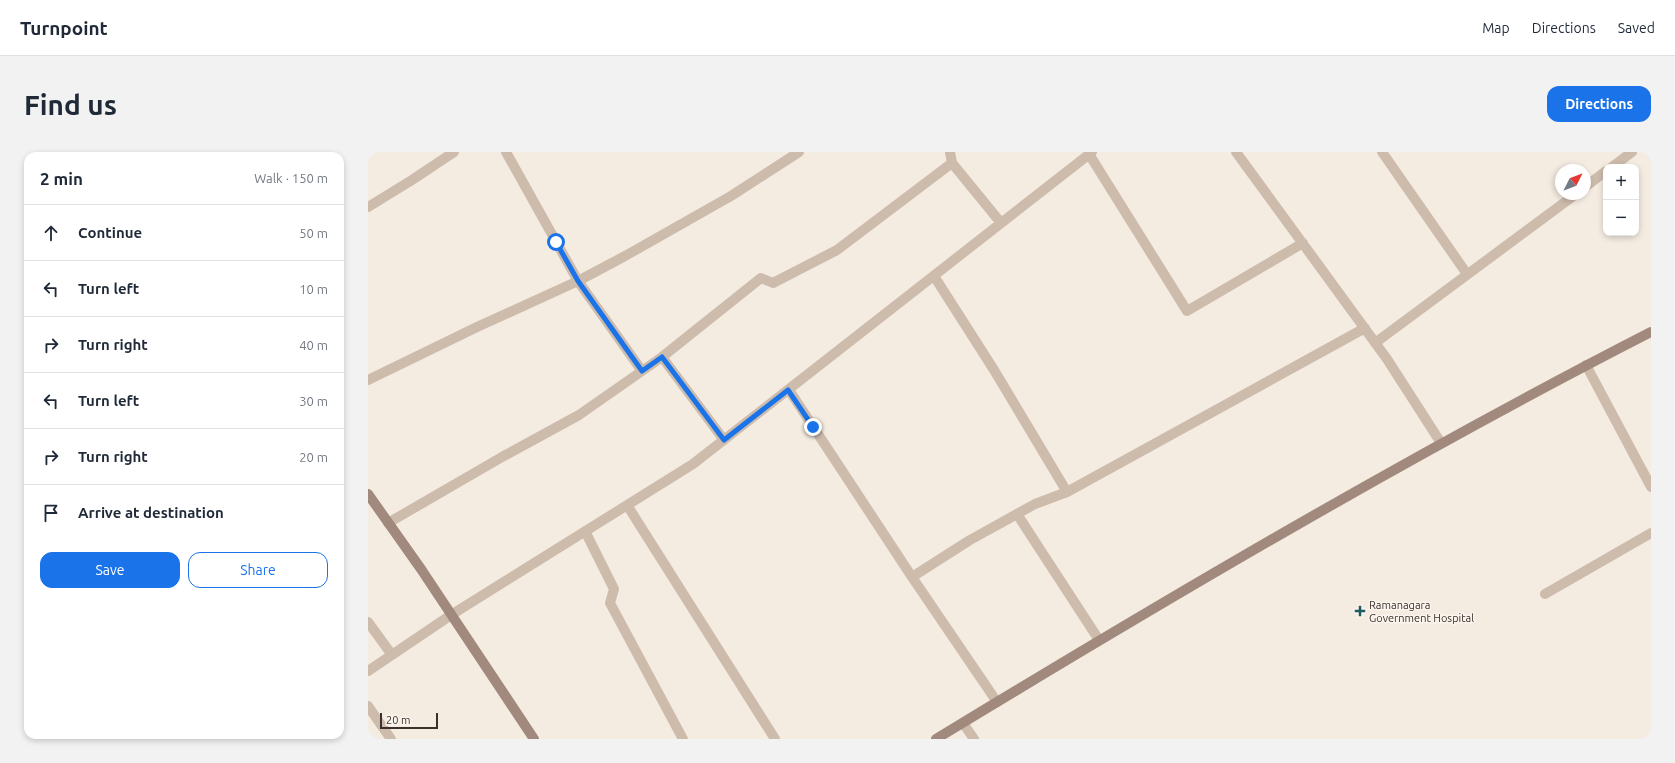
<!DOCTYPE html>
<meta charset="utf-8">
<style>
body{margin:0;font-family:Ubuntu,sans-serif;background:#f2f2f3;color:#1f2937}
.controls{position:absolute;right:12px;top:12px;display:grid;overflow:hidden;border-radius:8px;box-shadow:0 2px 6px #0003}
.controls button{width:36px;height:36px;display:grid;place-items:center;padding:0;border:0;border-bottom:1px solid #e0e1e3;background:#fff;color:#1f2937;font:20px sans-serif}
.compass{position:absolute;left:1187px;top:12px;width:36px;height:36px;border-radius:50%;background:#fff;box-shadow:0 2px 6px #0003;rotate:48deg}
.scale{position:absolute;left:12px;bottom:10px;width:58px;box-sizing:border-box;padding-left:4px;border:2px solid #3b302b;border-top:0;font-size:11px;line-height:14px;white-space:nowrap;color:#3b302b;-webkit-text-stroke:3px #fbf5ee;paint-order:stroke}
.stop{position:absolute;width:12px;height:12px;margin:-9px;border:3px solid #1a73e8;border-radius:50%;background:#fff}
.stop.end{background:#1a73e8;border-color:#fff;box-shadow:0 1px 4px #0008}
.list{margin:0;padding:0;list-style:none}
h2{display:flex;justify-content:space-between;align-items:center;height:52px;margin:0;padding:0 16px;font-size:17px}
h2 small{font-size:13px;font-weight:400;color:#747a83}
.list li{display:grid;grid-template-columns:26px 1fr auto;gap:12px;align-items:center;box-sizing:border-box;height:56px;padding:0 16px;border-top:1px solid #e0e1e3}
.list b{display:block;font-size:15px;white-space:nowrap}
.list em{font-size:13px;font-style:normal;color:#747a83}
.actions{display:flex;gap:8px;padding:12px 16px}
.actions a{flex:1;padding:9px 0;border:1px solid #1a73e8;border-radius:12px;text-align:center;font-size:14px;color:#1a73e8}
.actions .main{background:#1a73e8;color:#fff}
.icon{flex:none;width:22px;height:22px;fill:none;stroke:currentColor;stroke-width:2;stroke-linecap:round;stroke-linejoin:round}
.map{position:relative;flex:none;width:1283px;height:587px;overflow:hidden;border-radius:12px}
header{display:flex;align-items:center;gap:24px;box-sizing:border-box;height:56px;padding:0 20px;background:#fff;border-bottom:1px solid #e0e1e3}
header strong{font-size:19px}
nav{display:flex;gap:22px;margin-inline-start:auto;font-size:14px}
.intro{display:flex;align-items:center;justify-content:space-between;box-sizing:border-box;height:96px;padding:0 24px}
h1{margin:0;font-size:28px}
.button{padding:10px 18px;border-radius:12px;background:#1a73e8;color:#fff;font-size:14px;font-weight:700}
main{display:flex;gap:24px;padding:0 24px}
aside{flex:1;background:#fff;border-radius:12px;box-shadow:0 2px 6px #0003}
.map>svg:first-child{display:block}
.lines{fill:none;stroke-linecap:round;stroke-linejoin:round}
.street{stroke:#cdbbac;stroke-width:10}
.secondary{stroke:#a18a7d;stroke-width:10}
.route{stroke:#1a73e8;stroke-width:5}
.poi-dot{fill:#1f5a5e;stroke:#fbf5ee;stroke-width:1.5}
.labels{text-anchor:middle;stroke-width:3;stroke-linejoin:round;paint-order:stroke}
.poi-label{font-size:11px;fill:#3b302b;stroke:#fbf5ee;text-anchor:start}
</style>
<header>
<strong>Turnpoint</strong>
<nav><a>Map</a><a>Directions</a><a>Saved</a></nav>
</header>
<div class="intro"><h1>Find us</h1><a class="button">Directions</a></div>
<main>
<aside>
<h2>2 min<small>Walk · 150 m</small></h2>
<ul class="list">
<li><svg class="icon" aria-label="ahead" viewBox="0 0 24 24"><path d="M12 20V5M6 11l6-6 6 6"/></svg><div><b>Continue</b></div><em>50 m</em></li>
<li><svg class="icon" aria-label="left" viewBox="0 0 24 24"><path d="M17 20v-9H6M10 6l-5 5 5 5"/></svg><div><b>Turn left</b></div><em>10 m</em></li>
<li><svg class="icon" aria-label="right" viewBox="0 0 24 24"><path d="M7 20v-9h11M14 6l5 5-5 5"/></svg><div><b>Turn right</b></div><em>40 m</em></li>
<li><svg class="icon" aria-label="left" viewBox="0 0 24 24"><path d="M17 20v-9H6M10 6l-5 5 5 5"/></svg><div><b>Turn left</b></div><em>30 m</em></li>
<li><svg class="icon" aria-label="right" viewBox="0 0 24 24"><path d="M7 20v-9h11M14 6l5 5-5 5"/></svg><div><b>Turn right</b></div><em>20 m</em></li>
<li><svg class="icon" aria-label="arrive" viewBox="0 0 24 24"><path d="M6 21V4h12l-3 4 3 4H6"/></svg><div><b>Arrive at destination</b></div></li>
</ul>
<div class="actions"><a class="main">Save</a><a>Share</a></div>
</aside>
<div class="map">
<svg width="1283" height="587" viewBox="0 0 1283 587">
<rect width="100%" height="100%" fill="#f4ebe1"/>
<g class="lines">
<path class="street" d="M 138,0 L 210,129 L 274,219
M 868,0 L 1019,207 L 1073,291
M 1014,0 L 1099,122
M 721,2 L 819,159 L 935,91
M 584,11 L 633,71
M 1244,15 L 1264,0
M 1217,35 L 1238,19
M 0,55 L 44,28 L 86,0
M 566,124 L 626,218 L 699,340
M 1007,191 L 1208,42
M 294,205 L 356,288
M 1218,213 L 1283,335
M 0,228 L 109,175 L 210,129 L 257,104 L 363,44 L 431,0
M 421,238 L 544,425
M 259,353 L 407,587
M 649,362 L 731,488
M 20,371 L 134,305 L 211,263 L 294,205 L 393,126 L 405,131 L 469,98 L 584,11 L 582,0
M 217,379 L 246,437 L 242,451 L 315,587
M 1177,442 L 1283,381
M 0,470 L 24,503
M 0,519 L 83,463 L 325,312 L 724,0
M 629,550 L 544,425 L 602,388 L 667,352 L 699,340 L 997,176
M 0,554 L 23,587
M 595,571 L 606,587"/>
<path class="secondary" d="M 0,342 L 53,417 L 166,587
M 568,587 C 802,445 1039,305 1283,180"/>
</g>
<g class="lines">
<path class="route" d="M 188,90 L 210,129 L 274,219 L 294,205 L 356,288 L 420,238 L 445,275"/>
</g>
<path class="poi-dot" d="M990 453h4v4h4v4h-4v4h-4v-4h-4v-4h4z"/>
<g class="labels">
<g class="poi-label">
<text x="1001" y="457">Ramanagara<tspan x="1001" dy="13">Government Hospital</tspan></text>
</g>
</g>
</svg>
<div class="controls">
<button>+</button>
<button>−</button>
</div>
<svg class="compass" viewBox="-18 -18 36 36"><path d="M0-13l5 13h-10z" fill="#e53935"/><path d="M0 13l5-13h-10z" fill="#747a83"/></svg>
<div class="scale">20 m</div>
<div class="stop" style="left:188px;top:90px"></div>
<div class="stop end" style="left:445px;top:275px"></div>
</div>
</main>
